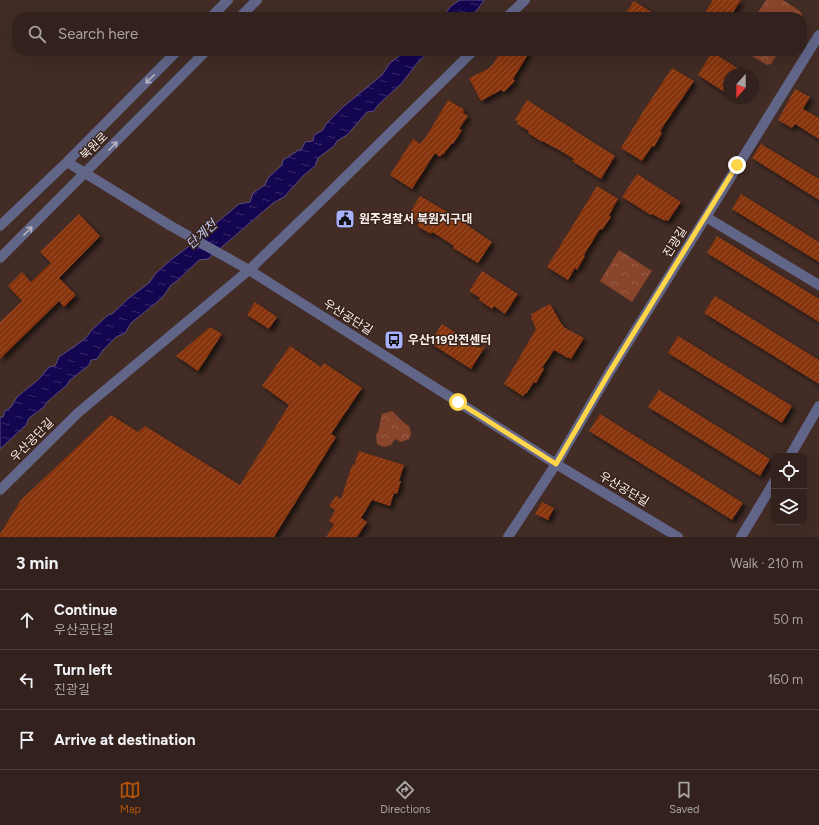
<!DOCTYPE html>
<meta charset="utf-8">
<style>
body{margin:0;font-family:Figtree,"Noto Sans KR",sans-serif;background:#3d2e29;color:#f1f3f6}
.controls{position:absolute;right:12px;bottom:12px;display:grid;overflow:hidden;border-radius:8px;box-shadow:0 4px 16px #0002}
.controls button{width:36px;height:36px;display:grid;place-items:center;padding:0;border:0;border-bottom:1px solid #4d3e3b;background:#32211c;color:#f1f3f6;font:20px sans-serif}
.compass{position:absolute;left:723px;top:68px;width:36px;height:36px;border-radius:50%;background:#32211c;box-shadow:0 4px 16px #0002;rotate:201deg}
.stop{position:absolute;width:12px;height:12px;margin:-9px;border:3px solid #ffd54a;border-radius:50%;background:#fff}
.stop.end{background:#ffd54a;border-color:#fff;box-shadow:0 1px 4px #0008}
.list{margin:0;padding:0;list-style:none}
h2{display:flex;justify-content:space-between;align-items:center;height:52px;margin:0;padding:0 16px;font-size:17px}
h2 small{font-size:13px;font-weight:400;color:#a8a3a3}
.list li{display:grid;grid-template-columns:26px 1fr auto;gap:12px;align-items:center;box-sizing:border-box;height:60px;padding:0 16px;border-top:1px solid #4d3e3b}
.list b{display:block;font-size:15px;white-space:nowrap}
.list p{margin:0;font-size:13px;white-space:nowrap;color:#a8a3a3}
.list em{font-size:13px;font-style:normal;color:#a8a3a3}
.icon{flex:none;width:22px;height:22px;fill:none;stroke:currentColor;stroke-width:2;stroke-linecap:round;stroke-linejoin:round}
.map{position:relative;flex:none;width:819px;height:537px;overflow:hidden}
.search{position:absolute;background:#32211c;box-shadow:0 4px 16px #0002;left:12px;right:12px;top:12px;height:44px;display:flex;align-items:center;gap:10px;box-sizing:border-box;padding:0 14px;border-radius:16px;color:#a8a3a3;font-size:15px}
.sheet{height:232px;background:#32211c}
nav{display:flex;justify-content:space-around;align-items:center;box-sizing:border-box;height:56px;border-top:1px solid #4d3e3b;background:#32211c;font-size:11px;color:#a8a3a3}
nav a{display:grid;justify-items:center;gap:2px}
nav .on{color:#b45309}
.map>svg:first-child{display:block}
.park{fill:url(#park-crowns)}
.water{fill:url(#water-ripples);stroke:#5a4c80}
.building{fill:url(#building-hatch);filter:url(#shadow)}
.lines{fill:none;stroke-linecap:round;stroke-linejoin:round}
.minor{stroke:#616689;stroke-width:10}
.oneway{stroke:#b7b3c0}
.route{stroke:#ffd54a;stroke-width:5}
.labels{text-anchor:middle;stroke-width:3;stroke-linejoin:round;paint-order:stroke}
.street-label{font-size:12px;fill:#fdf2ed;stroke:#37231b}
.poi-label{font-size:12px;font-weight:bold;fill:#fdf2ed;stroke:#37231b;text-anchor:start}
.water-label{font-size:13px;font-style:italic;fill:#c5ccf8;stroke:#37231b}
</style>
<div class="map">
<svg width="819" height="537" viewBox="0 0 819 537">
<defs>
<pattern id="park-crowns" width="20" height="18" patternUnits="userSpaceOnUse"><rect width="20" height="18" fill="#89452b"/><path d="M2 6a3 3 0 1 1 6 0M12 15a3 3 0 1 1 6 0" fill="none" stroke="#9b604a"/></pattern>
<pattern id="water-ripples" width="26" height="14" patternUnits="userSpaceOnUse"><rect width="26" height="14" fill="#140551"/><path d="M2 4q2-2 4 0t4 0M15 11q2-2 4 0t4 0" fill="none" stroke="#372a6a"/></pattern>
<pattern id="building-hatch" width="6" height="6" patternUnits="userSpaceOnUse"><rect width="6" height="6" fill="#88340f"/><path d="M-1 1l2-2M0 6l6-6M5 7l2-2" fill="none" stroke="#9a5232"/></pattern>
<filter id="shadow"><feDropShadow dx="3.5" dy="3.5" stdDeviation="2" flood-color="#0009"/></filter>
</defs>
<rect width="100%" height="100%" fill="#422c25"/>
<path class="park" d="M 766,0 L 783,0 L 800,11 L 802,15 L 800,17 L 755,17 Z
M 744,51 L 779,51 L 771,64 L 767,65 Z
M 619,250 L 652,271 L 632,302 L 600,281 Z
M 392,411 C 398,416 402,422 409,426 L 411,434 L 409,439 L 401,442 L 395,439 L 391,445 L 384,447 L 377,444 L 376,435 C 381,428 379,422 382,414 Z"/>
<path class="water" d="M 460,0 L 484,0 L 477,10 L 469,17 L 441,17 L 444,15 L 451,6 Z
M 403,51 L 430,51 L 418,62 L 402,83 L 378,105 L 374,111 L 367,112 L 347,135 L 337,141 L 334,146 L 318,158 L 315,166 L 303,176 L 284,197 L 273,203 L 208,259 L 199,260 L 178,280 L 171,285 L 162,298 L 131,323 L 125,333 L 116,337 L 103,350 L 97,359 L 91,360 L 89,365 L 69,381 L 67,385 L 47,402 L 44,407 L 29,418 L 26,425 L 0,449 L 0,417 L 3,417 L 5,411 L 11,407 L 17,397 L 39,379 L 49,367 L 55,366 L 59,357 L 85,339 L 92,330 L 108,315 L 112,314 L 129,298 L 149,283 L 156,273 L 172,259 L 188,247 L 239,204 L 250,202 L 253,193 L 265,185 L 268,178 L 282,165 L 283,160 L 296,152 L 297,151 L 301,150 L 305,142 L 313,141 L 314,135 L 323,130 L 326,124 L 343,107 L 382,75 L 390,63 L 402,54 Z"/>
<path class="building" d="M 713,0 L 741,0 L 730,17 L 702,17 Z
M 634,1 L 659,17 L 623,17 Z
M 501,51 L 530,51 L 513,79 L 515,81 L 504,92 L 501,90 L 481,101 L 469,78 L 488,69 L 493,64 Z
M 712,52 L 747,74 L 729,74 L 729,95 L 698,75 Z
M 672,68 L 694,81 L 664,125 L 660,132 L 662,133 L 654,147 L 652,146 L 642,161 L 621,148 L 644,110 Z
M 795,89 L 810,97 L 803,109 L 819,118 L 819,139 L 795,124 L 792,128 L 778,120 Z
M 448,100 L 465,110 L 462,112 L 468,116 L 459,129 L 462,130 L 453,144 L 452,143 L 443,155 L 442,154 L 440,157 L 435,153 L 412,189 L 390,175 L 413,139 L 420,144 L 426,137 Z
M 527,100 L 615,156 L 601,179 L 572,161 L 574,159 L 561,151 L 542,141 L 542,142 L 528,133 L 529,131 L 517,124 L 518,122 L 515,120 Z
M 761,144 L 819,179 L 819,200 L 752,158 Z
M 637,174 L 681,202 L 668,221 L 666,220 L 665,221 L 652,214 L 651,215 L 622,197 Z
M 597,186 L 618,199 L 609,215 L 611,217 L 602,230 L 600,229 L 584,255 L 585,256 L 577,270 L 575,268 L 568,280 L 547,267 Z
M 741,194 L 819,242 L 819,262 L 732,209 Z
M 420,196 L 451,214 L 492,242 L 478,263 L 453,248 L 454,246 L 445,240 L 432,232 L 431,234 L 417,226 L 419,223 L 408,216 Z
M 79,214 L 100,236 L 59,278 L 76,295 L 64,307 L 59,301 L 0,359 L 0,322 L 22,301 L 8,286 L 22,272 L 31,282 L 51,263 L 40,252 Z
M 717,236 L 819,299 L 819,322 L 707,253 Z
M 482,271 L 518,294 L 505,314 L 494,306 L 492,309 L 479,300 L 480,298 L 469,291 Z
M 715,296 L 819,360 L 819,384 L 704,313 Z
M 255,302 L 277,317 L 269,329 L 247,315 Z
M 550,304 L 561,323 L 565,328 L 584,338 L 571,359 L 568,357 L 568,358 L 554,350 L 542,368 L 544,369 L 536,383 L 534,382 L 526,394 L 525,393 L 523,396 L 504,384 L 536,329 L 531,318 L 532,317 L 531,314 Z
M 442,324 L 480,348 L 486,345 L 471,369 L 430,343 Z
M 210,327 L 222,334 L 198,371 L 176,356 Z
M 678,336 L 792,406 L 782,423 L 668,353 Z
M 290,346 L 321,367 L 324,363 L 362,388 L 331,434 L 336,437 L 274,537 L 0,537 L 0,534 L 21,500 L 111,415 L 138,432 L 145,426 L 240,485 L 289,405 L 262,386 Z
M 659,390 L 770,459 L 760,476 L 648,407 Z
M 600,414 L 743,503 L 732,520 L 589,431 Z
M 359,451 L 404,465 L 399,481 L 401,481 L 397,494 L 394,493 L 390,506 L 372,500 L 361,518 L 367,522 L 357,537 L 326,537 L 334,524 L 329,521 L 335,510 L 329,506 L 336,496 L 341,499 L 352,465 L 354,465 Z
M 542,502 L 554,508 L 548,520 L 535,514 Z"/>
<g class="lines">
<path class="minor" d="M 211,17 L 228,0
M 240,17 L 257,0
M 507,17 L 525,0
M 67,162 L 171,226 L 249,270 L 556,464 L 678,537
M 706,217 L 819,285
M 0,226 L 67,162 L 177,51
M 0,258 L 206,51
M 790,456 L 819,406
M 0,490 L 79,412 L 249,270 L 325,197 L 473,51
M 508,537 L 556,464 L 609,373 L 819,35
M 741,537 L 774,482"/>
</g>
<defs><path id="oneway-shaft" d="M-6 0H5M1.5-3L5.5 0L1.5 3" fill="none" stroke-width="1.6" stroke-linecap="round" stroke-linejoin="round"/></defs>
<g class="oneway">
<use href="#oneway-shaft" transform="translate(150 79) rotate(135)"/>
<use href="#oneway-shaft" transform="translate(113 146) rotate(-45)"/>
<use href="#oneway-shaft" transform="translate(28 231) rotate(-45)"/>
</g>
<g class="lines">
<path class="route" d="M 458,402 L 556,464 L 609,373 L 737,165"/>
</g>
<defs>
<g id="civic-square" transform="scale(1)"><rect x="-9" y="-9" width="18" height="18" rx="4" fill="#a7b0fc" stroke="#37231b"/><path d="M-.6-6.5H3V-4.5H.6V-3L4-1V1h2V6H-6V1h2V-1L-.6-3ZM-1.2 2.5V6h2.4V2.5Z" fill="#111"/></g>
<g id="bus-square" transform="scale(1)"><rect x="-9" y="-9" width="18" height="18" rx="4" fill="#a7b0fc" stroke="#37231b"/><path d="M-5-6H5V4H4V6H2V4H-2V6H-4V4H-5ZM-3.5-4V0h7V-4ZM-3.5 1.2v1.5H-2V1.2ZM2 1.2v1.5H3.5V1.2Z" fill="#111"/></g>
</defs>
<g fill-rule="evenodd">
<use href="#civic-square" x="345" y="219"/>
<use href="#bus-square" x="394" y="340"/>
</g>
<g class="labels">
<g class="street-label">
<text transform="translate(94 146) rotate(-45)" y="4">북원로</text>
<text transform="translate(675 242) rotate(-58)" y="4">진광길</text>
<text transform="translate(348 317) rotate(32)" y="4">우산공단길</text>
<text transform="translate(32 440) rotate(-45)" y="4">우산공단길</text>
<text transform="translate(624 489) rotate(31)" y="4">우산공단길</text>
</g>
<g class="poi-label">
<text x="359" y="223">원주경찰서 북원지구대</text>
<text x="408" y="344">우산119안전센터</text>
</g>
<g class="water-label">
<text transform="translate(201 234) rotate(-42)" y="5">단계천</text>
</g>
</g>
</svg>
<div class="controls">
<button><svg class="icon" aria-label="locate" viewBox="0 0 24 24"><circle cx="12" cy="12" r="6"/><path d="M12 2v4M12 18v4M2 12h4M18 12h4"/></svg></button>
<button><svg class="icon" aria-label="layers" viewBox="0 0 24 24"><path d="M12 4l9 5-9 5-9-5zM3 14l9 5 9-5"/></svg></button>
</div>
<svg class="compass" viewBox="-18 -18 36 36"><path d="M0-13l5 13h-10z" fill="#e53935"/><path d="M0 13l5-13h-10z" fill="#a8a3a3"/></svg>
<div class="stop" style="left:458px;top:402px"></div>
<div class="stop end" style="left:737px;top:165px"></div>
<div class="search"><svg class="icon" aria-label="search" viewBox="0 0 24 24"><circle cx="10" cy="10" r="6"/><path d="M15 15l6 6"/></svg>Search here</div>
</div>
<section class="sheet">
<h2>3 min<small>Walk · 210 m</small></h2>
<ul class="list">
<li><svg class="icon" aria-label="ahead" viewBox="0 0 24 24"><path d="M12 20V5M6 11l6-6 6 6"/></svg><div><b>Continue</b><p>우산공단길</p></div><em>50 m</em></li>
<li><svg class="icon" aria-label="left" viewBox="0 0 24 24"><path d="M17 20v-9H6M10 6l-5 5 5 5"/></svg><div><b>Turn left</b><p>진광길</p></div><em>160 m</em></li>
<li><svg class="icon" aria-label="arrive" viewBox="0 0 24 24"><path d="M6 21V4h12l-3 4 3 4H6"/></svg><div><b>Arrive at destination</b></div></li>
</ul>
</section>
<nav>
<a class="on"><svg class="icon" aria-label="map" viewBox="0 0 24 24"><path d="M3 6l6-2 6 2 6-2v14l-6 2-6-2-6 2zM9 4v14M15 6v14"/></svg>Map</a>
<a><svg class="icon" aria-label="directions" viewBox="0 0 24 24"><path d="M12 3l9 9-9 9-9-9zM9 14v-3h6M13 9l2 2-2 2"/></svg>Directions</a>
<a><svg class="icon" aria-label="saved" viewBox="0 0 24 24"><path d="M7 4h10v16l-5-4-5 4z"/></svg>Saved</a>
</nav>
